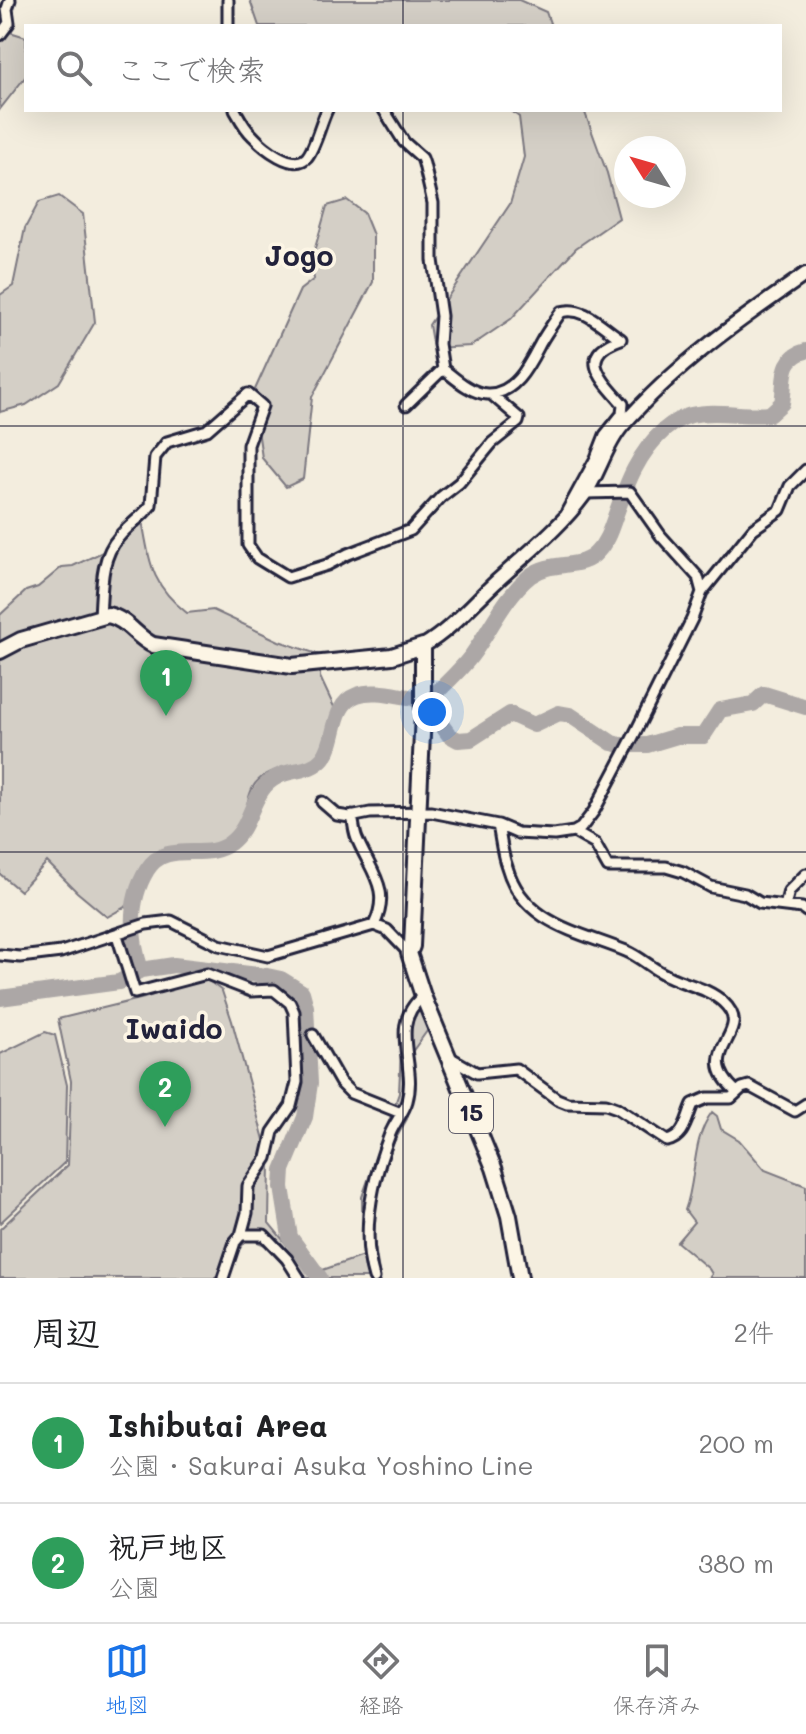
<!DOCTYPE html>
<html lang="ja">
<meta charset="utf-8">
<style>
body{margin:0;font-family:Mali,"Klee One",sans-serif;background:#f2f2f2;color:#202124}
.compass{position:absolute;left:614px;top:136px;width:72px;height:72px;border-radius:50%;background:#fff;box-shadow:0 8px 32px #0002;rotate:307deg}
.you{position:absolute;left:432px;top:712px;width:28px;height:28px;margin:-20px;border:6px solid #fff;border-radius:50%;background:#1a73e8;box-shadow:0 0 0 12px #1a73e833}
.badge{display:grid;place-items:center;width:52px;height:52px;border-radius:50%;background:#1a73e8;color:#fff;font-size:26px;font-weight:700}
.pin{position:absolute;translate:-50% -66px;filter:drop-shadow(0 2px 4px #0008)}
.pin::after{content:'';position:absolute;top:42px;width:28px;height:24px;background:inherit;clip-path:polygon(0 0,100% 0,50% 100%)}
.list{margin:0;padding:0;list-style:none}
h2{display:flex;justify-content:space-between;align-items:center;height:104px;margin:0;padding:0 32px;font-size:34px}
h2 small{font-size:26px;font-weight:400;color:#757577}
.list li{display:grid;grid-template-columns:52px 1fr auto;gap:24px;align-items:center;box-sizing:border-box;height:120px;padding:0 32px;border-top:2px solid #e0e0e0}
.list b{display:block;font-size:30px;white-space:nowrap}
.list p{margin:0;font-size:26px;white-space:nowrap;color:#757577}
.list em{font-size:26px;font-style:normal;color:#757577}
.icon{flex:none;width:44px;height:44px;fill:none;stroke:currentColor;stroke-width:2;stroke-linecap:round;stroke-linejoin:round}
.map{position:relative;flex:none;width:806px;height:1278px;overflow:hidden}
.search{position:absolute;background:#fff;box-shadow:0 8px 32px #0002;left:24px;right:24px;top:24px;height:88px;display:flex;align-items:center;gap:20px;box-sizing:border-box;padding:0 28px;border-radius:0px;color:#757577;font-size:30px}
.sheet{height:344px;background:#fff}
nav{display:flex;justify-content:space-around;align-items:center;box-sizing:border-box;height:112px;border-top:2px solid #e0e0e0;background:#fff;font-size:22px;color:#757577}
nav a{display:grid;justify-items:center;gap:4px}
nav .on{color:#1a73e8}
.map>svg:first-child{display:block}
.green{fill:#d4cfc6;stroke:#7b7880;stroke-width:2}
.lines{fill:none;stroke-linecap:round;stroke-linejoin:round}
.river{stroke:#aca7a6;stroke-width:16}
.street-casing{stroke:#22223b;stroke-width:15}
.secondary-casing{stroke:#22223b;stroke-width:18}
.primary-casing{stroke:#22223b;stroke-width:20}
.street{stroke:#fcf5e5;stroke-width:9}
.secondary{stroke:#fcf5e5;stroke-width:12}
.primary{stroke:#fcf5e5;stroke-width:14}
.grid{fill:none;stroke:#22223b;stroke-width:2;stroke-opacity:0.55}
.labels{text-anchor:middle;stroke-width:7;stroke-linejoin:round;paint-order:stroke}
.shield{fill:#fcf5e5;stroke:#63616e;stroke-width:2}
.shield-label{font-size:24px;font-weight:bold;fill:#22223b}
.neighbourhood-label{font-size:28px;font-weight:bold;fill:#22223b;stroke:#fcf5e5}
</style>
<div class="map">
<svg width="806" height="1278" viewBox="0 0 806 1278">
<rect width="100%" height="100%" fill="#f3edde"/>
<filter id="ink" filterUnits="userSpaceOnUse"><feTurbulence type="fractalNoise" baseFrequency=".0125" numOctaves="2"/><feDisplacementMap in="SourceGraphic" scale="16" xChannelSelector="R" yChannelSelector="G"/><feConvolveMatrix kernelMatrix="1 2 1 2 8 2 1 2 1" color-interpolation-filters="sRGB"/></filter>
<g filter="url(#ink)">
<path class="green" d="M 250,0 L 519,0 L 546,12 L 551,26 L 259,26 Z
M 0,29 L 26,37 L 26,76 L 0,109 Z
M 510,110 L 584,110 L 607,173 L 619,218 L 576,248 L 511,319 L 471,346 L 433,348 L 429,325 L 510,204 L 524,157 L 519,117 Z
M 59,196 L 83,214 L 95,322 L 59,383 L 26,405 L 0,412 L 0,295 L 13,286 L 25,228 L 39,202 Z
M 347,200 L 364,213 L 373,235 L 373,282 L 312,397 L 303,479 L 286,487 L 262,458 L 253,394 L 300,290 L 314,279 L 311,262 L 327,206 Z
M 142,520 C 150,563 151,585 187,613 L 213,610 L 279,641 L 320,655 L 320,677 L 335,709 C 326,728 326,747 313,763 C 294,765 261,769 252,789 C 244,807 245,831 225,843 C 219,847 208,847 201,847 C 153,848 140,855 130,904 L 107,917 L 77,892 L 47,862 L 20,891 L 0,874 L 0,615 L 26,591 L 38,587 L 62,567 L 73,566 L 107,550 Z
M 205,978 L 222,991 L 232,1021 L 270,1162 L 269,1223 L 311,1274 L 363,1256 L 362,1197 L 399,1093 L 402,1027 L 407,1011 L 423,1006 L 432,1024 L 412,1052 L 414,1082 L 407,1119 L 394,1142 L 378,1189 L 373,1234 L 380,1278 L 293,1278 L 270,1247 L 248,1238 L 238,1251 L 228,1278 L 0,1278 L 0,1229 L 68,1165 L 71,1081 L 58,1019 L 144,998 Z
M 45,1032 L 55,1035 L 67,1085 L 65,1162 L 0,1223 L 0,1054 Z
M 712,1112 L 717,1116 L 721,1129 L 739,1140 L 765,1170 L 806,1186 L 806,1278 L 709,1278 L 712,1274 L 709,1269 L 677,1242 L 694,1222 L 685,1210 C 697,1179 691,1140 712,1112 Z"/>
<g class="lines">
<path class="river" d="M 416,700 L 427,705 L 449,735 L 458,740 L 471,739 L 510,714 L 534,725 L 559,713 L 570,715 L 612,743 L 621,745 L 647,745 L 677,736 L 703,736 L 720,710 L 753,704 L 764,694 L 806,707
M 141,970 C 130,936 128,901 147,870 C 167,838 205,863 230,843 C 250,828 250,803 265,786 C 284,765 308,776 323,758 C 338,740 330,705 357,695 C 378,687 408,700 430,699 C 444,685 460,671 472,655 C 491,629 505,596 530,576 C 552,559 581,571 597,552 C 607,542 611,528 616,514 C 627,483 638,453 664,430 C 672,423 680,418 691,415 C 717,409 744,417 770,414 L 782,403 C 786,381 779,358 806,351
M 0,998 L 119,982 L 141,970 L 174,965 L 267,976 L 281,979 L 302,992 L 306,1007 L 310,1083 L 305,1117 L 283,1170 L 282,1187 L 290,1237 L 320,1278"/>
<g class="street-casing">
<path id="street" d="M 228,0 L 228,26
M 0,35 L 9,23 L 7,9 L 10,0
M 235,110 C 240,119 245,129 253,136 C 263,147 293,172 307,157 C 315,148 321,122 327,110
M 384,110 L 404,142 L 422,158 L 424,164 L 433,203 L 433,260 L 441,316 L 439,344 L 443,369 C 455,378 470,393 487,394 C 515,395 529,365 540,344 C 546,333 554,322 561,312 C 584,305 602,327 621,339 C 575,355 602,380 623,404 L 622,414 L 605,435 L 596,458 L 567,511
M 406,405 L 443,369
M 585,493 L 630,492 L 661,536 L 698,577 L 702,592
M 100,616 C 102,589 100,558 119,537 C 129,525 142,517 151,505 L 155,457 L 167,442 L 207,430 L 248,394 L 262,406 L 248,445 L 248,545 L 257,558 L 288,577 L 327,565 L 348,554 L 411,530 L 441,497 L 459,483 L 492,443 L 518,422 L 519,418 L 491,394
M 322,802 L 337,815 L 350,817 L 370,813 L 431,812 L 498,825 L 517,833 L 554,835 L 574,832 L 581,828 L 594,811 L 632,739 L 692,619 L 702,592 L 753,529 L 780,510 L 790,486 L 806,470
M 352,816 C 354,824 354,834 358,841 C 372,873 391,890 374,925
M 498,825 C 501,839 502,854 507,867 C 523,924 580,932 626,951 C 641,957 653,970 668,976 C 686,985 708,988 723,1002 C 758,1034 689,1050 737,1092
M 574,832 L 595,844 L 608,867 L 666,867 L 683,872 L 711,887 L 745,894 L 760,903 L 802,908 L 806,911
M 785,906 L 789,891 L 806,874
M 117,935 L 135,993 L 207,974 L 251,991 L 274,990 L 290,1003 L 294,1012 L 297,1082 L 291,1106 L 273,1132 L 267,1158 L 248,1186 L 247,1213 L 241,1235 L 235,1242 L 223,1278
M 0,955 L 20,957 L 61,952 L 146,924 L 171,921 L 219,945 L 268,956 L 374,925 L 387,930 L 409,953
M 313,1035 L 340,1082 L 351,1093 L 401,1113
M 449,1057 L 477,1073 L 516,1069 L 557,1099 L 567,1103 L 606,1104 L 617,1108 L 667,1141 C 685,1137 686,1119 693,1104 L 707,1098 L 731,1098 L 742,1088 L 749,1086 L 795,1111 L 806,1104
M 241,1235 L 264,1235 L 287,1259 L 299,1278
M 374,1278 C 360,1231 373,1178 390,1134 C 395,1122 404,1112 407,1101 C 418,1064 387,1026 423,996"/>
</g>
<g class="secondary-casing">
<path id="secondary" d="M 423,646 C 451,630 473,603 497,581 C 526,554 560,528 584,495 C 599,474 605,446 622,426 C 675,365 741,319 806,274"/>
</g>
<g class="primary-casing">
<path id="primary" d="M 0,651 L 21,640 L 108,615 C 127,619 136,637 153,645 L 292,666 L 392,656 L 423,646 L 423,713 L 412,946 L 409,953 L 423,996 L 494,1168 L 509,1216 L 520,1278"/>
</g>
<use href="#street" class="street"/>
<use href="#secondary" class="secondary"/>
<use href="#primary" class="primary"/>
</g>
</g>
<path class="grid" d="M 403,0 L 403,26M 403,110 L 403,1278M 0,426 L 806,426M 0,852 L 806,852"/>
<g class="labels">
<rect class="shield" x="449" y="1093" width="44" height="40" rx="6"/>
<g class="shield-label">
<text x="471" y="1121">15</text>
</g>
<g class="neighbourhood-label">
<text x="299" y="266">Jogo</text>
<text x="174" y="1039">Iwaido</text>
</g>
</g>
</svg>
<svg class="compass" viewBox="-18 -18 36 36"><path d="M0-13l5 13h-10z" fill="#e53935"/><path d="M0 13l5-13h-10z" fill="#757577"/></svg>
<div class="you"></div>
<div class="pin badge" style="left:166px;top:716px;background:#2e9e5b">1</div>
<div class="pin badge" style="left:165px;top:1127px;background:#2e9e5b">2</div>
<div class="search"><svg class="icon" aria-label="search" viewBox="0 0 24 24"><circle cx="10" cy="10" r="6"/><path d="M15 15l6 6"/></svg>ここで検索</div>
</div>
<section class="sheet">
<h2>周辺<small>2件</small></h2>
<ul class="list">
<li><span class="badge" style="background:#2e9e5b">1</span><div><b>Ishibutai Area</b><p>公園 · Sakurai Asuka Yoshino Line</p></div><em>200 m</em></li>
<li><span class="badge" style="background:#2e9e5b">2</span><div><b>祝戸地区</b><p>公園</p></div><em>380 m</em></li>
</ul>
</section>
<nav>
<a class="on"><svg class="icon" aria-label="map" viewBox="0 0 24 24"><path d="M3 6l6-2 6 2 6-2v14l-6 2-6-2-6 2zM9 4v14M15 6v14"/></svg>地図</a>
<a><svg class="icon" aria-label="directions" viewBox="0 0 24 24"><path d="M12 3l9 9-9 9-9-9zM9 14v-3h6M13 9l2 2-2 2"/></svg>経路</a>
<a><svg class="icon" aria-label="saved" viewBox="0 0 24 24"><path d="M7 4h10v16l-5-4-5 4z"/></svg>保存済み</a>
</nav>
